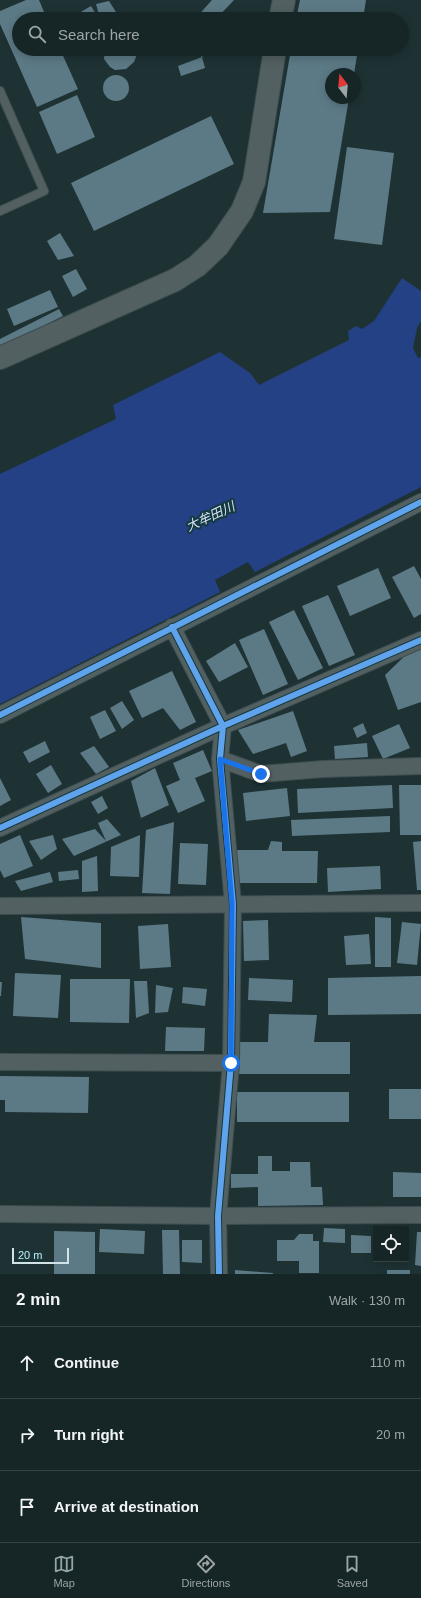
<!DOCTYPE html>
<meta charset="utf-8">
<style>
body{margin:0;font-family:Helvetica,"Noto Sans JP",sans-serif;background:#233233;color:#f1f3f6}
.controls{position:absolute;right:12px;bottom:12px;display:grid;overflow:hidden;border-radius:0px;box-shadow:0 2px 10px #0003}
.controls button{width:36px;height:36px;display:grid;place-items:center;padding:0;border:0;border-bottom:1px solid #354344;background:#162627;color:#f1f3f6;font:20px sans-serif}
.compass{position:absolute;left:325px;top:68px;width:36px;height:36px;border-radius:50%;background:#162627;box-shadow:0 2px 10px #0003;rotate:344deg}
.scale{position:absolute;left:12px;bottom:10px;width:57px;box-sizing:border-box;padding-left:4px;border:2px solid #d0e4e7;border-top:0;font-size:11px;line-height:14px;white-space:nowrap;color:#d0e4e7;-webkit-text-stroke:3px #14393e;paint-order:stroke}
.stop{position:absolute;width:12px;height:12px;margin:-9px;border:3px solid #1a73e8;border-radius:50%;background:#fff}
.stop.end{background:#1a73e8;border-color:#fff;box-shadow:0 1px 4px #0008}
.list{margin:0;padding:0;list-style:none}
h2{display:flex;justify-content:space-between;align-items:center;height:52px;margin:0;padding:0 16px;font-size:17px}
h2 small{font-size:13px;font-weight:400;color:#9ea5a7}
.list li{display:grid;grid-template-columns:26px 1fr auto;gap:12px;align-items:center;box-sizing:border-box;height:72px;padding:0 16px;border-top:1px solid #354344}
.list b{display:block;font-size:15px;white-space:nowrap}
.list em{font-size:13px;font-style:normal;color:#9ea5a7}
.icon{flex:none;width:22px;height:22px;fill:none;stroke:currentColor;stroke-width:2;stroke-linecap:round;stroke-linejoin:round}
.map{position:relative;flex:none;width:421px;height:1274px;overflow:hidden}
.search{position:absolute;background:#162627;box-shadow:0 2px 10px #0003;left:12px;right:12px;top:12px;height:44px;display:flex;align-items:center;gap:10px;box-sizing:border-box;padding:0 14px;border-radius:22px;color:#9ea5a7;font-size:15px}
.sheet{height:268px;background:#162627}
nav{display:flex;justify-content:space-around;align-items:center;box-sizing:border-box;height:56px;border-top:1px solid #354344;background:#162627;font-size:11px;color:#9ea5a7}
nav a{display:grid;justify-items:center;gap:2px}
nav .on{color:#92a6a8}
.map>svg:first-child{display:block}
.water{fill:#244185}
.building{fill:#5c7a86}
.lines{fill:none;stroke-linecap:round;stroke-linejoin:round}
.lane-casing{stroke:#3e4d50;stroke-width:10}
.street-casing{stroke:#3e4d50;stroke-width:18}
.secondary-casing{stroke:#3e4d50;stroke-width:24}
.lane{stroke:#526062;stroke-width:8}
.street{stroke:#526062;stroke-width:16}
.secondary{stroke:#526062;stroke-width:22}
.cycleway-casing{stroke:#14393e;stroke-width:8}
.cycleway{stroke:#60a3ed;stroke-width:6}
.route{stroke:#1a73e8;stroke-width:5}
.labels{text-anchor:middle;stroke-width:4;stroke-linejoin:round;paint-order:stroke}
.water-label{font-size:13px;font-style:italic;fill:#d6e1f7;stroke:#14393e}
</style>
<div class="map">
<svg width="421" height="1274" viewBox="0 0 421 1274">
<rect width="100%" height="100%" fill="#1e3234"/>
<path class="water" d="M 402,278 L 421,291 L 421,321 L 417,328 L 413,348 L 418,358 L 421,357 L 421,487 L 255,572 L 248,562 L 215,580 L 220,592 L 0,704 L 0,474 L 116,419 L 113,405 L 220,352 L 250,373 L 259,385 L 349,340 L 348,331 L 356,326 L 362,329 L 374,321 Z"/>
<path class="building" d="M 26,0 L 39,0 L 47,19 L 19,19 L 19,49 L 60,49 L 78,89 L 37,107 L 0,24 L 0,11 Z
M 212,0 L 234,0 L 216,19 L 195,19 Z
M 300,0 L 366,0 L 363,19 L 296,19 Z
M 109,1 L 116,12 L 104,19 L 100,19 L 96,4 Z
M 91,6 L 99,19 L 82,19 L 79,13 Z
M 105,49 L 135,49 L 136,57 L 134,62 L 126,69 L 115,70 L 110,67 L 104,59 Z
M 192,49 L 206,49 L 208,51 L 202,57 L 205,68 L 181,76 L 178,66 L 202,57 Z
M 291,49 L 358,49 L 354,74 L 331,74 L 331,98 L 349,98 L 330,212 L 263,213 Z
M103 88a13 13 0 1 1 26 0a13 13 0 1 1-26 0Z
M 77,95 L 95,137 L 57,154 L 39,112 Z
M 211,116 L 234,164 L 94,231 L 71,183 Z
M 347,147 L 394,153 L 382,245 L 334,239 Z
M 60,233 L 74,256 L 58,260 L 47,241 Z
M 76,269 L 87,289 L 73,297 L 62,276 Z
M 50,290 L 58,307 L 14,326 L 7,309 Z
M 59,309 L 63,316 L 0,348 L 0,339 Z
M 414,566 L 421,579 L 421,614 L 414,618 L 392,577 Z
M 378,568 L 391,598 L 350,616 L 337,586 Z
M 328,595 L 355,655 L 329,666 L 302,606 Z
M 294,610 L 323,668 L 298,680 L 269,622 Z
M 264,629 L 288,684 L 263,695 L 239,640 Z
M 235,643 L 248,667 L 219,682 L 206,661 Z
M 421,645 L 421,702 L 398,710 L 385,675 L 415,646 Z
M 172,671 L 196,722 L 180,730 L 163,708 L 142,718 L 129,691 Z
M 122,701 L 134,720 L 122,729 L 110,708 Z
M 105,710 L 116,731 L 100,739 L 90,717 Z
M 293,711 L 307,751 L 291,757 L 286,743 L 253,754 L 238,730 Z
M 363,723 L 367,733 L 357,738 L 353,728 Z
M 399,724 L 410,748 L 383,759 L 372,736 Z
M 45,741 L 50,752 L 29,763 L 23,752 Z
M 367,743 L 368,757 L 335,759 L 334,746 Z
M 94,746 L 109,767 L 96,774 L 80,753 Z
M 203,750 L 212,771 L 195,778 L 205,801 L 178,813 L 166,786 L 180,780 L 173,763 Z
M 51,765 L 62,784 L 48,793 L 36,774 Z
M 155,768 L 169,805 L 141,818 L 131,781 Z
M 0,778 L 11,800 L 0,806 Z
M 392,785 L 393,808 L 298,813 L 297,789 Z
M 399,785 L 421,785 L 421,835 L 400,835 Z
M 287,788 L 290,816 L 246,821 L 243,793 Z
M 102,796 L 108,808 L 98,814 L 91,802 Z
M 390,816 L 390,832 L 292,836 L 291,820 Z
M 107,819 L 121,835 L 74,856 L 62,839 L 95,829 L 106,841 L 98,823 Z
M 174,822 L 170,894 L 142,893 L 146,830 Z
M 20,835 L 33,866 L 4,878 L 0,870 L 0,844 Z
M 53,835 L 57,849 L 41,860 L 29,841 Z
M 140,835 L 139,877 L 110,876 L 111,847 Z
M 271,841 L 282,842 L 282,851 L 318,851 L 317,883 L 237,883 L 237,850 L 268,850 Z
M 421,841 L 421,890 L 417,890 L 413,842 Z
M 180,843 L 208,844 L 206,885 L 178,884 Z
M 97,856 L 98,891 L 82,892 L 82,861 Z
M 380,866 L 381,889 L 328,892 L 327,868 Z
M 78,870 L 79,879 L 59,881 L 58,872 Z
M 50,872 L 53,882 L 21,891 L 15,881 Z
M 21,917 L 101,923 L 101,968 L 25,959 Z
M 375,917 L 391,918 L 391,967 L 375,967 Z
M 268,920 L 269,960 L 244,961 L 243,921 Z
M 402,922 L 421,924 L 417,965 L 397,963 Z
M 168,924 L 171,967 L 140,969 L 138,926 Z
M 369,934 L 371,964 L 346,965 L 344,936 Z
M 15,973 L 61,975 L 58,1018 L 13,1016 Z
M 421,976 L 421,1014 L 328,1015 L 328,978 Z
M 249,978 L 293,980 L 292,1002 L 248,1000 Z
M 70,979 L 130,979 L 129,1023 L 70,1022 Z
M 134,981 L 147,981 L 149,1013 L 136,1018 Z
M 0,982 L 2,982 L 1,996 L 0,996 Z
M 156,985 L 173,988 L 168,1012 L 155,1013 Z
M 183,987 L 207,989 L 205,1006 L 182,1003 Z
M 269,1014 L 317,1015 L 314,1042 L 350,1042 L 350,1074 L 237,1074 L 237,1042 L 268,1042 Z
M 166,1027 L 205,1028 L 204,1051 L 165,1051 Z
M 0,1076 L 89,1077 L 88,1113 L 5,1112 L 5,1100 L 0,1100 Z
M 389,1089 L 421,1089 L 421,1119 L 389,1119 Z
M 237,1092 L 349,1092 L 349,1122 L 237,1122 Z
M 258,1156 L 272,1156 L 272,1171 L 290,1171 L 290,1162 L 310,1162 L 311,1187 L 322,1187 L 323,1205 L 258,1206 L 258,1187 L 231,1188 L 231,1174 L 258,1174 Z
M 393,1172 L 421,1173 L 421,1197 L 393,1197 Z
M 324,1228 L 345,1229 L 345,1243 L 323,1242 Z
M 100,1229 L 145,1231 L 144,1254 L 99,1252 Z
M 162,1230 L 179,1230 L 180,1274 L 163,1274 Z
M 54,1231 L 95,1232 L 95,1274 L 54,1274 Z
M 417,1232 L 421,1232 L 421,1266 L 415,1265 Z
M 299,1234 L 313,1234 L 313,1241 L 319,1241 L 319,1273 L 299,1273 L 299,1261 L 277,1261 L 277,1240 L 294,1240 Z
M 351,1235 L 371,1236 L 371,1253 L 351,1253 Z
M 182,1240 L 202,1240 L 202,1263 L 182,1262 Z
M 382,1259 L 403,1259 L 403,1262 L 382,1260 Z
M 235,1270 L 273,1273 L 273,1274 L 235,1274 Z
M 387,1270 L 410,1270 L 410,1274 L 387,1274 Z"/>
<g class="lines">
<g class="lane-casing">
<path id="lane" d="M 0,91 L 44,191 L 0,211"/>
</g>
<g class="street-casing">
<path id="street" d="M 172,627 L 223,726 L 220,759 L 233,904 L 231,1063 L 218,1216 L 219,1274
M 0,715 L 421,502
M 220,759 L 261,774 L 323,769 L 421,766
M 0,828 L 223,726 L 421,640
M 0,906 L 421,903
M 0,1062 L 231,1063
M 0,1214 L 218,1216 L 421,1215"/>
</g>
<g class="secondary-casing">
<path id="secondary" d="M 280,19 L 284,0
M 0,358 L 175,280 L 197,266 L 218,246 L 242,211 L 254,182 L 275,49"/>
</g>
<use href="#lane" class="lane"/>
<use href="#street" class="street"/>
<use href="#secondary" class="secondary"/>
<g class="cycleway-casing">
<path id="cycleway" d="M 172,627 L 223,726 L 220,759 L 233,904 L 231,1063 L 218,1216 L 219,1274
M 0,715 L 421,502
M 0,828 L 223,726 L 421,640"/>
</g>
<use href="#cycleway" class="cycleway"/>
</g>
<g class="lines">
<path class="route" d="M 231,1063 L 232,904 L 220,759 L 261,774"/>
</g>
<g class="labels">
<g class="water-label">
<text transform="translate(210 516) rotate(-25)" y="5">大牟田川</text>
</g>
</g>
</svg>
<div class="controls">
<button><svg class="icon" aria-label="locate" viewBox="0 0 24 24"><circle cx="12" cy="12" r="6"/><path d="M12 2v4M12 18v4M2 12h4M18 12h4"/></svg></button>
</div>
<svg class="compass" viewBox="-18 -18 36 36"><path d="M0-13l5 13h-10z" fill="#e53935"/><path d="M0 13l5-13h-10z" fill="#9ea5a7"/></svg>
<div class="scale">20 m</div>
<div class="stop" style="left:231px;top:1063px"></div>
<div class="stop end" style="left:261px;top:774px"></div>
<div class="search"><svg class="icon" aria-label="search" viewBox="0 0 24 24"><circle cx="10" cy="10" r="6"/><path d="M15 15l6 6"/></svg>Search here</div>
</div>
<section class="sheet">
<h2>2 min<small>Walk · 130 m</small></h2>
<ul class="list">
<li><svg class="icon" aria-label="ahead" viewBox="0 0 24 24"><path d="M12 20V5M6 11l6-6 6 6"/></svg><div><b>Continue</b></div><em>110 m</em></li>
<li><svg class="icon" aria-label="right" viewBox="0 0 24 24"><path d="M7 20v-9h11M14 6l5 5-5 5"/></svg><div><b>Turn right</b></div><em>20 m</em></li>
<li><svg class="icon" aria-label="arrive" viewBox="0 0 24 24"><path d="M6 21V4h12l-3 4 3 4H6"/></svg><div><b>Arrive at destination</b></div></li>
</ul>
</section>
<nav>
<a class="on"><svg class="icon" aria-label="map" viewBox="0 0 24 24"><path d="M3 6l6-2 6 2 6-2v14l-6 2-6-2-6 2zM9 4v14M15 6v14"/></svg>Map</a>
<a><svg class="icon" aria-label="directions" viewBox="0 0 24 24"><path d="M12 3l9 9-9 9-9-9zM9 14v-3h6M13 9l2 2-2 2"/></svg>Directions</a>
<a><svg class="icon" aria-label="saved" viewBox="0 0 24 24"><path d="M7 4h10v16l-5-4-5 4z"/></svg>Saved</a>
</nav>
